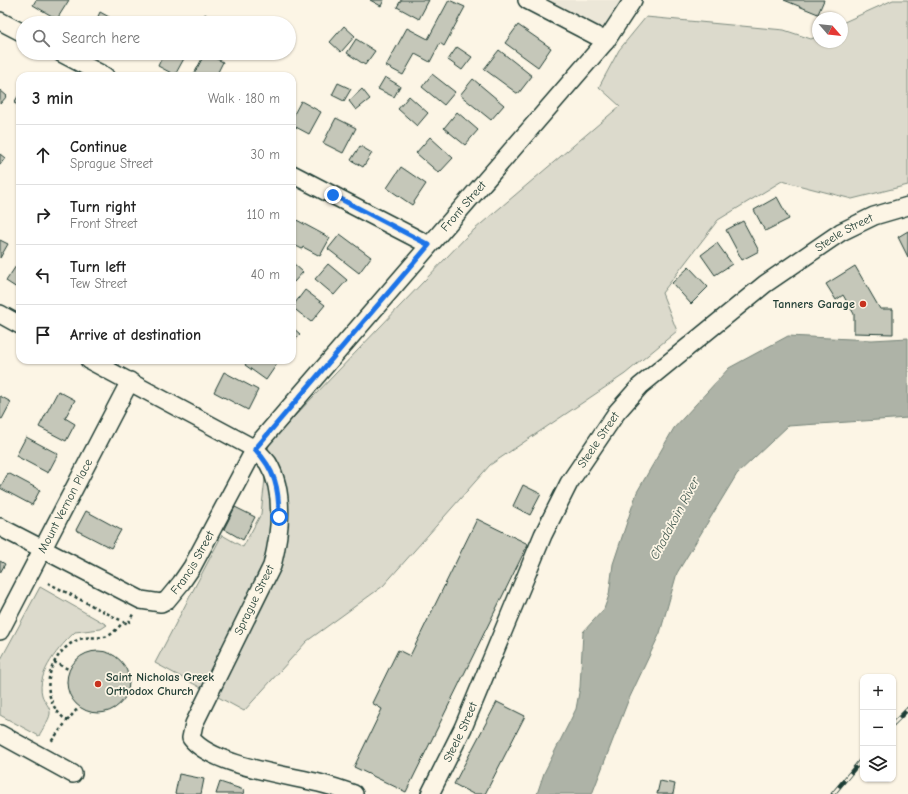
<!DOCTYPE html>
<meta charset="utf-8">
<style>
body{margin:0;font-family:"Comic Neue",sans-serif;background:#f6f6f6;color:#222}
.controls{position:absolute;right:12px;bottom:12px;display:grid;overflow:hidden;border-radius:8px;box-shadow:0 1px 3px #0004}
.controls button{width:36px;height:36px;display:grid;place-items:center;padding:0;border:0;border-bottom:1px solid #e0e0e0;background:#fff;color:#222;font:20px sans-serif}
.compass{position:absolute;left:812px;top:12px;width:36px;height:36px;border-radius:50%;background:#fff;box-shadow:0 1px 3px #0004;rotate:118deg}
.stop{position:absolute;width:12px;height:12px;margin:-9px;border:3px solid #1a73e8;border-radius:50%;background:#fff}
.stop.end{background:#1a73e8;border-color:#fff;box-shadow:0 1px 4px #0008}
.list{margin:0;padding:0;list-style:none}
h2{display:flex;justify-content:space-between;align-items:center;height:52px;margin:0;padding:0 16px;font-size:17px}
h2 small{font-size:13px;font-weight:400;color:#767676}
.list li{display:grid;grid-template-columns:26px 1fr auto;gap:12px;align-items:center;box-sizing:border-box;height:60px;padding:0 16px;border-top:1px solid #e0e0e0}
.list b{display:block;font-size:15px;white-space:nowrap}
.list p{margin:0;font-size:13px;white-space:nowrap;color:#767676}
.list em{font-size:13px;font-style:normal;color:#767676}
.icon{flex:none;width:22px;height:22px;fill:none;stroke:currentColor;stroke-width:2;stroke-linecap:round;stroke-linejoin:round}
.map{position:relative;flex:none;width:908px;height:794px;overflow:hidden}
.search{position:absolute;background:#fff;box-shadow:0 1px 3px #0004;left:16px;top:16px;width:280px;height:44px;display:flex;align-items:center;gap:10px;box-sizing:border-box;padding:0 14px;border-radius:22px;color:#767676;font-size:15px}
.panel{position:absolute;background:#fff;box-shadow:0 1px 3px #0004;left:16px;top:72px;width:280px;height:292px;border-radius:12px}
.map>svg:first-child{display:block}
.built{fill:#ece7d8}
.green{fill:#dcdacc;stroke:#7e8c80}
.water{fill:#aeb3a7;stroke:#758479}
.building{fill:#c5c7b9;stroke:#1f3d34}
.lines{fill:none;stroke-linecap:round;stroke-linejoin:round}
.minor-casing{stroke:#1f3d34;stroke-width:20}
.path{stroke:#1f3d34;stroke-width:2.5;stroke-dasharray:3 3;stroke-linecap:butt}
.minor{stroke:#fcf5e5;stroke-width:17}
.rail-casing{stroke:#1f3d34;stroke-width:4.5}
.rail{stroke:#fcf5e5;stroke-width:3;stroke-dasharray:9;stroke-linecap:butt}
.route{stroke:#1a73e8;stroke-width:5}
.poi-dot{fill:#c8321e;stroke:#fcf5e5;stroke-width:1.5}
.labels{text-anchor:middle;stroke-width:3.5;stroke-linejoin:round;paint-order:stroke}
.street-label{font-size:12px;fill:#1f3d34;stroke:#fcf5e5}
.poi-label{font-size:12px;font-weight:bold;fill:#1f3d34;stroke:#fcf5e5;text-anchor:end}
.water-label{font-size:13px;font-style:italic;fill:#435a51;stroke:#fcf5e5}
</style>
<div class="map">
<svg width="908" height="794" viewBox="0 0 908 794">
<rect width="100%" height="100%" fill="#fcf5e5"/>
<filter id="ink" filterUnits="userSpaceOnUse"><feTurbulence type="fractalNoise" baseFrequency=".025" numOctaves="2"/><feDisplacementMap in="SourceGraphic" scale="8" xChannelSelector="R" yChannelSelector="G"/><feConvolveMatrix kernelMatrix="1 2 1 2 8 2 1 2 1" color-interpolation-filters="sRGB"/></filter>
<g filter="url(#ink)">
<path class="built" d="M 542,0 L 625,0 L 606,28 L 602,29 Z"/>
<path class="green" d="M 893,0 L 908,0 L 908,185 L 852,199 L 782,181 L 718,220 L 662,293 L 677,331 L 625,374 L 490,465 L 383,586 L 307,641 L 244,711 L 155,663 L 222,535 L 243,547 L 261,514 L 269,443 L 468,235 L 620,106 L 599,87 L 619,50 L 646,17 L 784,30 L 811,39 L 818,36 L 818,42 L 842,42 L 842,23 Z
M 40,587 L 107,625 L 101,629 L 75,632 C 60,646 36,673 42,695 C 44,702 51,707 50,714 C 49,721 42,729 39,736 L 0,715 L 0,661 Z"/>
<path class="water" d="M 788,336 L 872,340 L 908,338 L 908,418 L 788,426 L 737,474 L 677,573 L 660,633 L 628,701 L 592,794 L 537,794 L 544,773 L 576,709 L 580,687 L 583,632 L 604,609 L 609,595 L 613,564 L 637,492 L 674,428 L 729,368 Z"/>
<path class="building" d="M 36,0 L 69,0 L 57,19 L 33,5 Z
M 370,0 L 384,0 L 381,6 Z
M 401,0 L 429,0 L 419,19 L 397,7 Z
M 449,0 L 465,7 L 444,46 L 440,43 L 430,62 L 415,54 L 403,75 L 386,66 L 407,28 L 428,39 Z
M 784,0 L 824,0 L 818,14 Z
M 100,12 L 120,23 L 95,23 Z
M 205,14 L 217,23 L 199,23 Z
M 518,25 L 551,48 L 538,67 L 505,43 Z
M 344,26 L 355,36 L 341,52 L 330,42 Z
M 356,39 L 375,51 L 365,65 L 347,53 Z
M 457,47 L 472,57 L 462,70 L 448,60 Z
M 499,50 L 532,76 L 518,94 L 484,69 Z
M 164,53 L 187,53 L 175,75 L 158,66 Z
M 205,53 L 223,62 L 216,76 L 193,76 Z
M 432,74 L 455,92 L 444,105 L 422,87 Z
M 385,77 L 400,86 L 394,97 L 378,89 Z
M 473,79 L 504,105 L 491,120 L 460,95 Z
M 338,83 L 351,89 L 344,101 L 332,95 Z
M 362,89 L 370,99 L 356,110 L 349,101 Z
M 0,90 L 7,96 L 0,104 Z
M 20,93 L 20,106 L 14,103 Z
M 409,96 L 428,113 L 417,126 L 398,109 Z
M 301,101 L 321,112 L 309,134 L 292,125 L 292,118 Z
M 457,112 L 478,130 L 465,145 L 444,128 Z
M 336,118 L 356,128 L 343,153 L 323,143 Z
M 430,137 L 453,158 L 439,173 L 416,153 Z
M 360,146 L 372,153 L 363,167 L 351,160 Z
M 0,154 L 5,158 L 0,165 Z
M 401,167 L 426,184 L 412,205 L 387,188 Z
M 777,197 L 789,219 L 765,231 L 754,210 Z
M 293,218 L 330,238 L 320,256 L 303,247 L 302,249 L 292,244 Z
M 743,221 L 759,251 L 742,260 L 726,230 Z
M 908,231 L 908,257 L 898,237 Z
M 340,234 L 371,257 L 359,273 L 328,249 Z
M 0,240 L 8,244 L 0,258 Z
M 717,243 L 732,264 L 715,275 L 701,255 Z
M 20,260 L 20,290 L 6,281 Z
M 293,263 L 303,272 L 294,282 L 292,280 Z
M 328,264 L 347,280 L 334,295 L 315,279 Z
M 855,266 L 880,309 L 893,309 L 893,334 L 854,333 L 854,314 L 843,295 L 836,300 L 826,284 Z
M 689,267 L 708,287 L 691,304 L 672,283 Z
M 305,290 L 325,305 L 311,322 L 292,307 Z
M 292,327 L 300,334 L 292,343 Z
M 248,360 L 278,360 L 279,361 L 266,380 L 245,365 Z
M 224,372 L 258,390 L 248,410 L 214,392 Z
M 58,391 L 75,400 L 65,418 L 75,424 L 66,441 L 39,427 Z
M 0,396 L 11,402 L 2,419 L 0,418 Z
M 26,437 L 58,454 L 48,473 L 16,456 Z
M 8,473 L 40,490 L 32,505 L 0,488 Z
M 523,485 L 541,494 L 530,515 L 513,506 Z
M 235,507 L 255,517 L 243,540 L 224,529 Z
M 86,511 L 121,530 L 111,548 L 76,530 Z
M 477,519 L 528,544 L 406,792 L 354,767 L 382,709 L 372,703 L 398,650 L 410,656 Z
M 0,561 L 5,564 L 0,573 Z
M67 682a31 31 0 1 1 62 0a31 31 0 1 1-62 0Z
M 497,702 L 525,716 L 485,794 L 473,794 L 454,784 Z
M 179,774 L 204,779 L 201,794 L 175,794 Z
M 660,781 L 675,784 L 673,794 L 657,794 Z
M 220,782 L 244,790 L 243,794 L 216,794 Z"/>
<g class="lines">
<g class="minor-casing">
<g id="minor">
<path d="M 527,0 L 606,41"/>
<path d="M 0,21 L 23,33"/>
<path d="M 61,53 L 105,76"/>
<path d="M 292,174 L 429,245"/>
<path d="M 0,314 L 20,325"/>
<path d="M 89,360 L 255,449 C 259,453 264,458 268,463 C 286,493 280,534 272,566 L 194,724 L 191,738 C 211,765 286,775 319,783 C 331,786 343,790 354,794"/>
<path id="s1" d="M 0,527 L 141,600 L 161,603 L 167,600 L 181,583 L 192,567 L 257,445 L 606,41 L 633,0"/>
<path id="s2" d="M 0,631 L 130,381"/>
<path d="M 0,734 L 73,774"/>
<path id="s3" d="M 430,794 L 463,728 L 543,535 L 569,483 L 617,412 L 640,386 L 765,284 L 841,232 L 874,216 L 908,206"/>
</g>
</g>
<path class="path" d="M 48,583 L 124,622 C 119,626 114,633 108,636 C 100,639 89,636 80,639 C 57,647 41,678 52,702 C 55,710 61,716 67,721 L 50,743
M 124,622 L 128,624 L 133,614
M 54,662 L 70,670
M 67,721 L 78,708"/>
<use href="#minor" class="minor"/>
<g class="rail-casing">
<path id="rail" d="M 893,724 L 908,709
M 833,794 L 863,758"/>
</g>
<use href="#rail" class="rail"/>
</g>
</g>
<g class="lines" filter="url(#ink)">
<path class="route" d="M 279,517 C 279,488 275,470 255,449 L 429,245 L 333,195"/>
</g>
<g class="poi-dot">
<circle cx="863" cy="304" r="4"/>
<circle cx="98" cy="684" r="4"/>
</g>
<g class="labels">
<g class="street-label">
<text dy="4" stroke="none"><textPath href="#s1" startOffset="681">Front Street</textPath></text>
<text dy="4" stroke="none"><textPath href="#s3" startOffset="717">Steele Street</textPath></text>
<text dy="4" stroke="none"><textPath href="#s3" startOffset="393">Steele Street</textPath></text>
<text dy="4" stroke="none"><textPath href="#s2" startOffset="141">Mount Vernon Place</textPath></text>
<text dy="4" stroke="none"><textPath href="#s1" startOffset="231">Francis Street</textPath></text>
<text transform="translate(254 600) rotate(-64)" y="4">Sprague Street</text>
<text dy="4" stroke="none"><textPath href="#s3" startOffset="69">Steele Street</textPath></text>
</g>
<g class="poi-label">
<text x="855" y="308">Tanners Garage</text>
<text x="106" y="681" text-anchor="start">Saint Nicholas Greek<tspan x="106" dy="14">Orthodox Church</tspan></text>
</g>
<g class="water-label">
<text transform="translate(674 518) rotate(-62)" y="5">Chadakoin River</text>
</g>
</g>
</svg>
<div class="controls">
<button>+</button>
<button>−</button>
<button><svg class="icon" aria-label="layers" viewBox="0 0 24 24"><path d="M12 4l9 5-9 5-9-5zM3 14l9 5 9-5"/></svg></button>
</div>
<svg class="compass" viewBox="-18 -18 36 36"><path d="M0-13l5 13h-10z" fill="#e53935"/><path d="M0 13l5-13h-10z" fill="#767676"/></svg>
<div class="stop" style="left:279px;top:517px"></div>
<div class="stop end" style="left:333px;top:195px"></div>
<div class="search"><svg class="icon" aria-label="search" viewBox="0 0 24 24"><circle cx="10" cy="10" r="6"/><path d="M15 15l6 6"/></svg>Search here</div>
<section class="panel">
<h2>3 min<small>Walk · 180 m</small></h2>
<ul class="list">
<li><svg class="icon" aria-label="ahead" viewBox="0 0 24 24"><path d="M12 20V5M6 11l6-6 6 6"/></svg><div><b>Continue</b><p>Sprague Street</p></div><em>30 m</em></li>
<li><svg class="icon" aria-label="right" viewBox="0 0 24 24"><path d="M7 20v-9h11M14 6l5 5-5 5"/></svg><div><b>Turn right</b><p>Front Street</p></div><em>110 m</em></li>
<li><svg class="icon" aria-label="left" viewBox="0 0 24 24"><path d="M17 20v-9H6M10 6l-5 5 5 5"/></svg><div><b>Turn left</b><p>Tew Street</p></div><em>40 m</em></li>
<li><svg class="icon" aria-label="arrive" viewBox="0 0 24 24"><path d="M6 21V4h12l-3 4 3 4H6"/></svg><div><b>Arrive at destination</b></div></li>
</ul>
</section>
</div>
